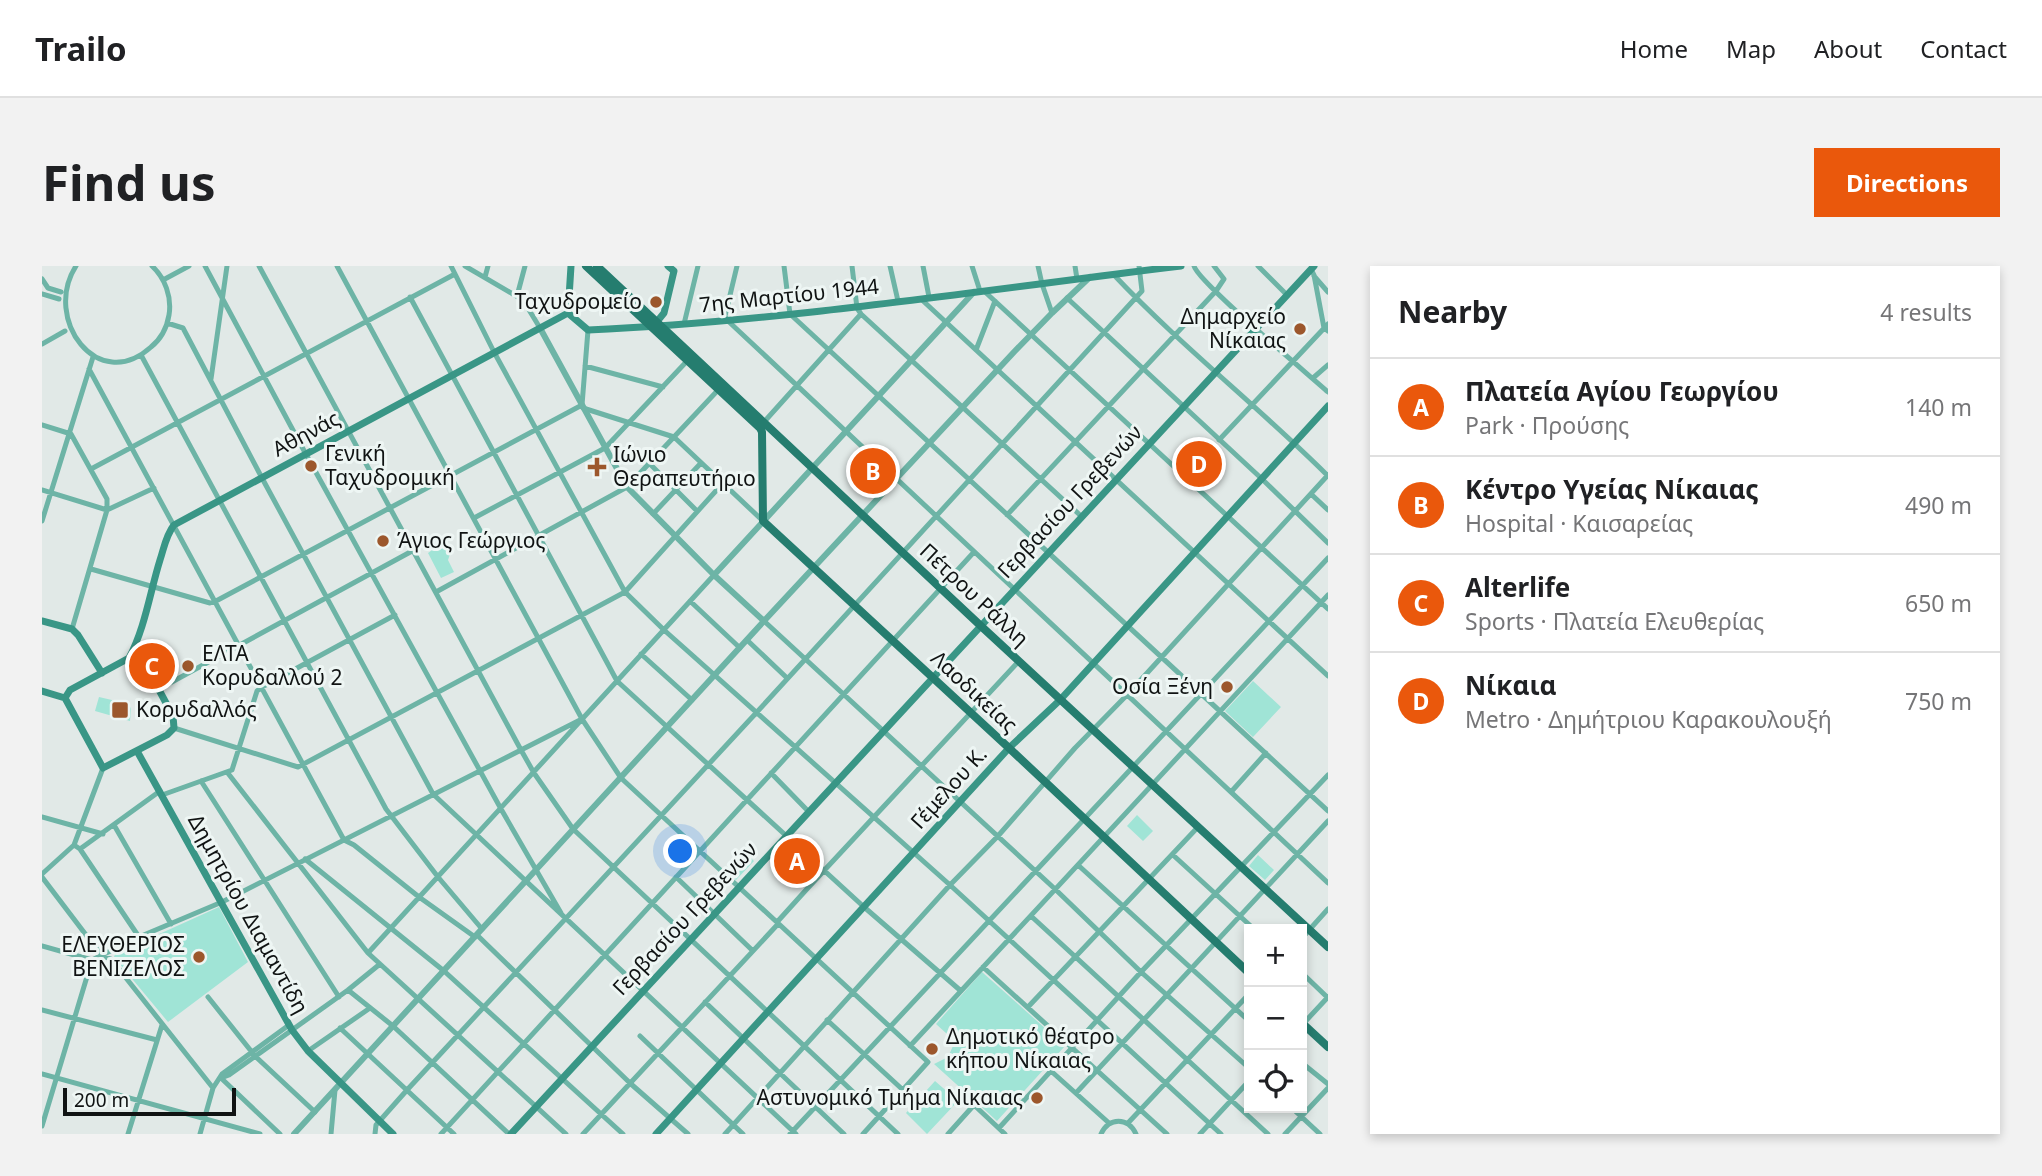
<!DOCTYPE html>
<meta charset="utf-8">
<style>
body{margin:0;font-family:"Noto Sans",sans-serif;background:#f2f2f2;color:#202124}
.controls{position:absolute;right:21px;bottom:21px;display:grid;overflow:hidden;border-radius:0px;box-shadow:0 4px 10px #0003}
.controls button{width:63px;height:63px;display:grid;place-items:center;padding:0;border:0;border-bottom:2px solid #e0e0e0;background:#fff;color:#202124;font:35px sans-serif}
.scale{position:absolute;left:21px;bottom:18px;width:173px;box-sizing:border-box;padding-left:7px;border:4px solid #101313;border-top:0;font-size:19px;line-height:24px;white-space:nowrap;color:#101313;-webkit-text-stroke:5px #eef6f4;paint-order:stroke}
.you{position:absolute;left:639px;top:586px;width:24px;height:24px;margin:-18px;border:5px solid #fff;border-radius:50%;background:#1a73e8;box-shadow:0 0 0 10px #1a73e833}
.badge{display:grid;place-items:center;width:46px;height:46px;border-radius:50%;background:#ea580c;color:#fff;font-size:23px;font-weight:700}
.pin{position:absolute;translate:-50% -50%;border:4px solid #fff;box-shadow:0 2px 7px #0006}
.list{margin:0;padding:0;list-style:none}
h2{display:flex;justify-content:space-between;align-items:center;height:91px;margin:0;padding:0 28px;font-size:30px}
h2 small{font-size:23px;font-weight:400;color:#757577}
.list li{display:grid;grid-template-columns:46px 1fr auto;gap:21px;align-items:center;box-sizing:border-box;height:98px;padding:0 28px;border-top:2px solid #e0e0e0}
.list b{display:block;font-size:26px;white-space:nowrap}
.list p{margin:0;font-size:23px;white-space:nowrap;color:#757577}
.list em{font-size:23px;font-style:normal;color:#757577}
.icon{flex:none;width:38px;height:38px;fill:none;stroke:currentColor;stroke-width:2;stroke-linecap:round;stroke-linejoin:round}
.map{position:relative;flex:none;width:1286px;height:868px;overflow:hidden;border-radius:0px}
header{display:flex;align-items:center;gap:42px;box-sizing:border-box;height:98px;padding:0 35px;background:#fff;border-bottom:2px solid #e0e0e0}
header strong{font-size:33px}
nav{display:flex;gap:38px;margin-inline-start:auto;font-size:24px}
.intro{display:flex;align-items:center;justify-content:space-between;box-sizing:border-box;height:168px;padding:0 42px}
h1{margin:0;font-size:49px}
.button{padding:18px 32px;border-radius:0px;background:#ea580c;color:#fff;font-size:24px;font-weight:700}
main{display:flex;gap:42px;padding:0 42px}
aside{flex:1;background:#fff;border-radius:0px;box-shadow:0 4px 10px #0003}
.map>svg:first-child{display:block}
.green{fill:#a0e4d6}
.lines{fill:none;stroke-linecap:round;stroke-linejoin:round}
.minor{stroke:#6db4a6;stroke-width:5}
.tertiary{stroke:#6db4a6;stroke-width:6}
.secondary{stroke:#399686;stroke-width:7}
.primary{stroke:#257d6f;stroke-width:8}
.poi-dot{fill:#9c572c;stroke:#eef6f4;stroke-width:2.5}
.labels{text-anchor:middle;stroke-width:6;stroke-linejoin:round;paint-order:stroke}
.street-label{font-size:21px;fill:#101313;stroke:#eef6f4}
.poi-label{font-size:21px;fill:#101313;stroke:#eef6f4;text-anchor:start}
</style>
<header>
<strong>Trailo</strong>
<nav><a>Home</a><a>Map</a><a>About</a><a>Contact</a></nav>
</header>
<div class="intro"><h1>Find us</h1><a class="button">Directions</a></div>
<main>
<div class="map">
<svg width="1286" height="868" viewBox="0 0 1286 868">
<rect width="100%" height="100%" fill="#e1e9e7"/>
<path class="green" d="M 404,280 L 408,288 L 406,294 L 412,306 L 399,312 L 386,287 L 393,282 L 395,285 Z
M 1211,415 L 1239,441 L 1211,471 L 1183,445 Z
M 57,431 L 87,438 L 89,443 L 88,455 L 53,445 Z
M 1095,549 L 1111,565 L 1101,575 L 1085,560 Z
M 745,571 L 780,604 L 764,620 L 730,587 Z
M 701,585 L 712,595 L 694,614 L 683,605 Z
M 1216,589 L 1232,604 L 1223,614 L 1207,600 Z
M 177,641 L 206,696 L 126,756 L 72,691 L 73,688 Z
M 940,706 L 1023,780 L 955,855 L 892,798 L 906,791 L 911,780 L 905,768 L 894,758 Z
M 893,815 L 916,835 L 885,868 L 864,847 Z"/>
<g class="lines">
<path class="minor" d="M 34,0 C 0,53 56,129 109,81 C 119,73 125,61 127,49 C 130,31 123,12 110,0
M 163,0 L 260,181 L 459,543 L 519,647
M 217,0 L 479,484 L 492,507 L 531,563 L 856,868
M 295,0 L 540,453 L 579,512 L 886,796 L 821,868
M 409,0 L 452,86 L 583,326 L 622,364 L 908,619 L 1179,868
M 423,0 L 481,34 L 498,62
M 695,0 L 683,50 L 685,54 L 1286,617
M 742,0 L 748,48 L 1286,545
M 810,0 L 815,42 L 819,48 L 1039,250
M 848,0 L 856,35
M 881,0 L 887,31
M 930,0 L 938,25
M 996,0 L 1000,18 L 1010,47
M 1033,0 L 1035,13
M 1152,0 C 1156,16 1266,108 1286,126
M 1216,0 L 1245,29
M 1269,3 L 1272,9 L 1282,62 L 1286,65
M 1072,9 C 1139,80 1217,141 1286,210
M 1272,10 L 1286,26
M 443,11 L 446,0
M 0,13 L 6,22 L 19,26
M 121,14 L 147,0
M 942,25 L 1286,343
M 0,28 L 17,33
M 475,30 L 483,0
M 368,31 L 575,415 L 822,641 L 919,725
M 1025,32 L 1220,213 L 1286,277
M 879,33 L 1286,410
M 125,57 L 141,62 L 220,212 L 391,528 L 754,868
M 642,58 L 656,0
M 0,78 L 23,65
M 934,84 L 953,35
M 99,89 L 344,543 L 396,611 L 440,663
M 543,100 L 621,121
M 47,103 L 302,574 L 312,579 L 377,631 L 433,671
M 1271,112 L 1286,99
M 169,113 L 185,0
M 541,142 L 632,171 L 721,255
M 722,156 L 819,48
M 0,159 L 29,168 L 65,233 L 65,244 L 30,363
M 1177,174 L 1286,58
M 607,197 L 655,245
M 49,203 L 413,8
M 0,224 L 65,244 L 112,222
M 1269,228 L 1286,244
M 611,248 L 659,197
M 965,249 L 1174,25 L 1182,13 L 1172,0
M 432,252 L 563,182 L 646,94
M 0,255 L 51,91
M 49,303 L 168,337 L 174,335 L 540,139 L 546,64
M 394,326 L 585,221 L 677,123
M 648,335 L 698,382
M 722,355 L 1013,623 L 1099,706 L 1207,802
M 705,374 L 745,412
M 599,388 L 650,434
M 117,423 L 372,284
M 132,462 L 256,501 L 583,326 L 681,217
M 185,506 L 326,687 L 524,868
M 729,507 L 766,545
M 159,515 L 297,731
M 1189,526 L 1224,487
M 120,529 L 190,504 L 215,425 L 220,421 L 353,349
M 0,551 L 61,568
M 72,559 L 129,658
M 32,579 L 38,583 L 97,671
M 38,583 L 118,525
M 1131,589 L 1212,663
M 263,593 L 402,705 L 581,868
M 1036,599 L 1207,755
M 0,608 L 32,579 L 61,502
M 0,611 L 60,690 L 69,693 L 171,822
M 634,611 L 711,685
M 989,650 L 1226,868
M 435,669 L 589,818 L 646,868
M 1260,672 L 1286,643
M 0,680 L 50,694
M 326,687 L 672,309
M 941,701 L 1125,868
M 1260,707 L 1286,732
M 306,724 L 351,760 L 467,868
M 166,731 L 213,790 L 273,846
M 663,736 L 802,868
M 986,741 L 1156,561
M 0,744 L 115,774
M 785,754 L 861,824
M 1260,759 L 1286,731
M 298,762 L 412,868
M 598,770 L 701,868
M 868,780 L 1286,329
M 266,785 L 328,742
M 1260,797 L 1286,818
M 1009,805 L 1067,857
M 0,808 L 218,868
M 179,812 L 187,809 L 306,724 L 338,698
M 179,812 L 238,868
M 1034,827 L 1286,555
M 1250,842 L 1278,868
M 1086,857 L 1207,728
M 0,860 L 50,694 L 97,671 L 180,636 L 540,453
M 957,862 L 1099,706 L 1286,509
M 86,868 L 120,759
M 158,868 L 171,822 L 180,808 L 247,759
M 289,868 L 293,824
M 333,868 L 334,859 L 365,824 L 715,446 L 1100,25 L 1097,0
M 399,868 L 932,286
M 541,868 L 736,658 L 736,655 L 764,624 L 977,395
M 683,868 L 908,619 L 956,570 L 1033,482 L 1085,429 L 1286,209
M 748,868 L 1286,292
M 906,868 L 932,839 L 963,868
M 1059,868 C 1067,851 1086,851 1094,868
M 1158,868 L 1207,815
M 1243,868 L 1286,822"/>
<path class="tertiary" d="M 498,62 L 585,221 L 672,309 L 722,355
M 672,309 L 932,26
M 252,868 L 722,355 L 972,86 L 1010,47 L 1048,11"/>
<path class="secondary" d="M 526,47 L 546,64 C 745,55 941,24 1139,0
M 526,47 L 529,0
M 613,58 L 622,47 L 632,5 L 626,0
M 0,355 L 30,363 L 36,369 L 60,407
M 94,381 L 131,450 L 132,462 L 125,469 L 61,502 L 23,432 L 28,424 L 87,392 L 100,393
M 87,392 C 103,362 108,326 118,294 C 122,282 124,269 132,259 L 526,47
M 0,425 L 23,432
M 95,485 L 250,764 L 266,785 L 351,868
M 469,868 L 1272,0
M 614,868 L 967,482 L 1018,434 L 1286,140"/>
<path class="primary" d="M 544,0 L 718,162 L 720,166 L 721,255 L 967,482 L 1207,707
M 555,0 L 940,361 L 1286,681
M 1260,757 L 1286,781"/>
</g>
<g class="poi-dot">
<circle cx="614" cy="36" r="7"/>
<circle cx="1258" cy="63" r="7"/>
<circle cx="269" cy="200" r="7"/>
<path d="M551.5 190.5h7v7h7v7h-7v7h-7v-7h-7v-7h7z"/>
<circle cx="341" cy="275" r="7"/>
<circle cx="146" cy="400" r="7"/>
<circle cx="1185" cy="421" r="7"/>
<rect x="69" y="435" width="18" height="18" rx="3.5"/>
<circle cx="157" cy="691" r="7"/>
<circle cx="890" cy="783" r="7"/>
<circle cx="995" cy="832" r="7"/>
</g>
<g class="labels">
<g class="street-label">
<text transform="translate(747 30) rotate(-6)" y="7">7ης Μαρτίου 1944</text>
<text transform="translate(264 168) rotate(-28)" y="7">Αθηνάς</text>
<text transform="translate(1028 236) rotate(-47)" y="7">Γερβασίου Γρεβενών</text>
<text transform="translate(932 329) rotate(43)" y="7">Πέτρου Ράλλη</text>
<text transform="translate(932 426) rotate(43)" y="7">Λαοδικείας</text>
<text transform="translate(907 522) rotate(-48)" y="7">Γέμελου Κ.</text>
<text transform="translate(206 648) rotate(61)" y="7">Δημητρίου Διαμαντίδη</text>
<text transform="translate(643 653) rotate(-47)" y="7">Γερβασίου Γρεβενών</text>
</g>
<g class="poi-label">
<text x="600" y="43" text-anchor="end">Ταχυδρομείο</text>
<text x="1244" y="58" text-anchor="end">Δημαρχείο<tspan x="1244" dy="24">Νίκαιας</tspan></text>
<text x="283" y="195">Γενική<tspan x="283" dy="24">Ταχυδρομική</tspan></text>
<text x="571" y="196">Ιώνιο<tspan x="571" dy="24">Θεραπευτήριο</tspan></text>
<text x="355" y="282">Άγιος Γεώργιος</text>
<text x="160" y="395">ΕΛΤΑ<tspan x="160" dy="24">Κορυδαλλού 2</tspan></text>
<text x="1171" y="428" text-anchor="end">Οσία Ξένη</text>
<text x="94" y="451">Κορυδαλλός</text>
<text x="143" y="686" text-anchor="end">ΕΛΕΥΘΕΡΙΟΣ<tspan x="143" dy="24">ΒΕΝΙΖΕΛΟΣ</tspan></text>
<text x="904" y="778">Δημοτικό θέατρο<tspan x="904" dy="24">κήπου Νίκαιας</tspan></text>
<text x="981" y="839" text-anchor="end">Αστυνομικό Τμήμα Νίκαιας</text>
</g>
</g>
</svg>
<div class="controls">
<button>+</button>
<button>−</button>
<button><svg class="icon" aria-label="locate" viewBox="0 0 24 24"><circle cx="12" cy="12" r="6"/><path d="M12 2v4M12 18v4M2 12h4M18 12h4"/></svg></button>
</div>
<div class="scale">200 m</div>
<div class="you"></div>
<div class="pin badge" style="left:755px;top:595px">A</div>
<div class="pin badge" style="left:831px;top:205px">B</div>
<div class="pin badge" style="left:110px;top:400px">C</div>
<div class="pin badge" style="left:1157px;top:198px">D</div>
</div>
<aside>
<h2>Nearby<small>4 results</small></h2>
<ul class="list">
<li><span class="badge">A</span><div><b>Πλατεία Αγίου Γεωργίου</b><p>Park · Προύσης</p></div><em>140 m</em></li>
<li><span class="badge">B</span><div><b>Κέντρο Υγείας Νίκαιας</b><p>Hospital · Καισαρείας</p></div><em>490 m</em></li>
<li><span class="badge">C</span><div><b>Alterlife</b><p>Sports · Πλατεία Ελευθερίας</p></div><em>650 m</em></li>
<li><span class="badge">D</span><div><b>Νίκαια</b><p>Metro · Δημήτριου Καρακουλουξή</p></div><em>750 m</em></li>
</ul>
</aside>
</main>
